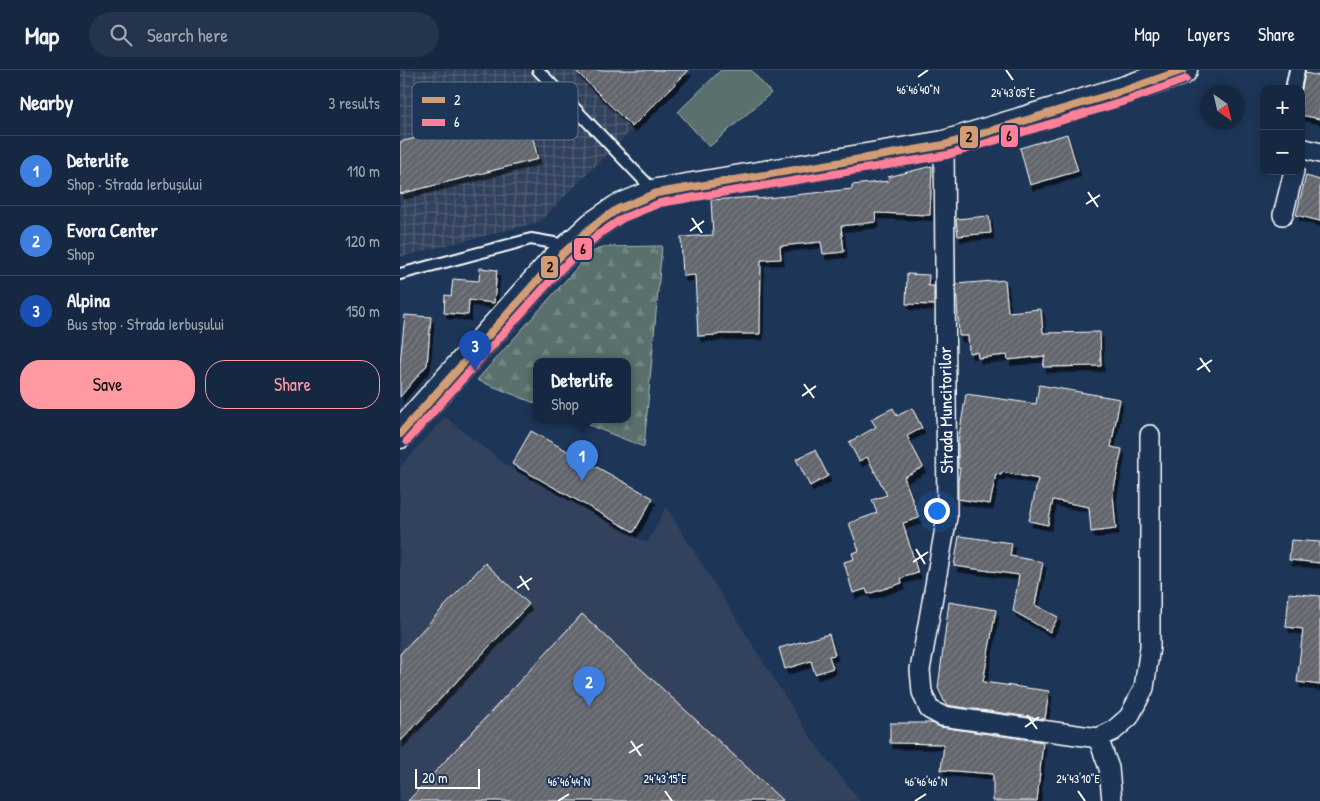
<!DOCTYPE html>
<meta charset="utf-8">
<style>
body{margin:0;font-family:"Patrick Hand",sans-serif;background:#23344c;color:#f1f3f6}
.controls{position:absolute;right:15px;top:15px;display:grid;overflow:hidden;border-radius:10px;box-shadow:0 2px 8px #0003}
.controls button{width:45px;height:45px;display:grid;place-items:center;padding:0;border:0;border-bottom:1px solid #35445a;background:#162841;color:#f1f3f6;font:25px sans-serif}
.compass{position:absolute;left:800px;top:15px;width:45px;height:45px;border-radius:50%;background:#162841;box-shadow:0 2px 8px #0003;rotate:146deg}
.scale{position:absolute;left:15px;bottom:12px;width:65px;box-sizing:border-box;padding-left:5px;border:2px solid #fff;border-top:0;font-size:14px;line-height:18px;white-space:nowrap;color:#fff;-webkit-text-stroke:4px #1d3557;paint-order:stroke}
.you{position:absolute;left:536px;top:440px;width:18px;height:18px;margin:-12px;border:4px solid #fff;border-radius:50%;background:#1a73e8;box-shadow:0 0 0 8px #1a73e833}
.badge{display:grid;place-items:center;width:32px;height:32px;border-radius:50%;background:#ff9aa2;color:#fff;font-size:16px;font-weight:700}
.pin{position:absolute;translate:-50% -41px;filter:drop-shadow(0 1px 2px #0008)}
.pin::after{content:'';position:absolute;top:26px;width:18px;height:15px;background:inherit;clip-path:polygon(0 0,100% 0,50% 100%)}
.popup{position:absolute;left:133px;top:288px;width:98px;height:65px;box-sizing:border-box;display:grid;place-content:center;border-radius:10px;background:#162841;filter:drop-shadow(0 1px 4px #0005);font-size:16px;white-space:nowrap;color:#9ea6b1}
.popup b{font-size:19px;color:#f1f3f6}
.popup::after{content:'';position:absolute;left:50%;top:100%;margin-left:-10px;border:10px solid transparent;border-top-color:#162841}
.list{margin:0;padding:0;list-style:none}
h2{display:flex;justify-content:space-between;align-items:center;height:65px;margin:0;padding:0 20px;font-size:21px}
h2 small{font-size:16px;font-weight:400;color:#9ea6b1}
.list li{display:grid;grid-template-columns:32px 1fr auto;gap:15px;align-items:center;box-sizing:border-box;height:70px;padding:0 20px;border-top:1px solid #35445a}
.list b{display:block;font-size:19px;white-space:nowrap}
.list p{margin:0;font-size:16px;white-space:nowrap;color:#9ea6b1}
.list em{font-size:16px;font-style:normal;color:#9ea6b1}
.actions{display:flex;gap:10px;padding:15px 20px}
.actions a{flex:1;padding:11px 0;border:1px solid #ff9aa2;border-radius:20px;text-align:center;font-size:18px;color:#ff9aa2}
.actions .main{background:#ff9aa2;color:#111}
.icon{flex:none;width:28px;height:28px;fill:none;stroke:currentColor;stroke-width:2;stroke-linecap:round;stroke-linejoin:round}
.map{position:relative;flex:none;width:920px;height:731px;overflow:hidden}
header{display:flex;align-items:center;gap:30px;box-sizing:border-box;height:70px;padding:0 25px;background:#162841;border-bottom:1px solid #35445a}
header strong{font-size:24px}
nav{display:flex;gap:28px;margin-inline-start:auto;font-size:18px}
.search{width:350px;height:45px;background:#23344c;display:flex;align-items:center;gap:12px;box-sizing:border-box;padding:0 18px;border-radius:28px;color:#9ea6b1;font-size:19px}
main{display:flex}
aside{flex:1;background:#162841}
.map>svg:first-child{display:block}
.built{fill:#32435d}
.industrial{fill:url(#industrial-grid)}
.grass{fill:#5a706c;stroke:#acb8b6}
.forest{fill:url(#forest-firs);stroke:#acb8b6}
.building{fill:url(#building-hatch);stroke:#fff;filter:url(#shadow)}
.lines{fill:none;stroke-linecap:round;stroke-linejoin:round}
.service-casing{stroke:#fff;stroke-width:14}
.pedestrian-casing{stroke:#fff;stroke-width:18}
.minor-casing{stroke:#fff;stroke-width:22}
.secondary-casing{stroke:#fff;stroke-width:31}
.service{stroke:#1d3557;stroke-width:10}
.pedestrian{stroke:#1d3557;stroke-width:14}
.minor{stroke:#1d3557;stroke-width:19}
.secondary{stroke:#1d3557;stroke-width:28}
.bus-1-casing{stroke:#1d3557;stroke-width:11}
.bus-2-casing{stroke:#1d3557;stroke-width:11}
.bus-1{stroke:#d39c74;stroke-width:8}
.bus-2{stroke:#ff8098;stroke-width:8}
.ticks{fill:none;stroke:#fff;stroke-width:2}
.labels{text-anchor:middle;stroke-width:4;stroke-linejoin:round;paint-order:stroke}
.street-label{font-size:18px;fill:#fff;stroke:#1d3557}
.key{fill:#1d3557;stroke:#617289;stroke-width:1}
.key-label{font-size:14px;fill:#fff}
.ticks-label{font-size:12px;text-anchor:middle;fill:#fff;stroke:#1d3557;stroke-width:4;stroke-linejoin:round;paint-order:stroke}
.line-badge{stroke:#1d3557;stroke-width:2}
.pale-badge-label{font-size:14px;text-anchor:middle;font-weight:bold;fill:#111}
</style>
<header>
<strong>Map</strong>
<div class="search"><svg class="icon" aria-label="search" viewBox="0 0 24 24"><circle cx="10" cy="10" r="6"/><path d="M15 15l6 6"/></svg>Search here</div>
<nav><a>Map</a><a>Layers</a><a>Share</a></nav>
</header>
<main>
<aside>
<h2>Nearby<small>3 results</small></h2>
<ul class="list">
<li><span class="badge" style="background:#3f7fe0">1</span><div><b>Deterlife</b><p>Shop · Strada Ierbușului</p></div><em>110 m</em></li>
<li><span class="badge" style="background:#3f7fe0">2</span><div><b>Evora Center</b><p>Shop</p></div><em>120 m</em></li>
<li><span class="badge" style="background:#1a4fb4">3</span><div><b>Alpina</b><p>Bus stop · Strada Ierbușului</p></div><em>150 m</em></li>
</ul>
<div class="actions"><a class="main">Save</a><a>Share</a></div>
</aside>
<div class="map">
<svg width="920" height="731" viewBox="0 0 920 731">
<defs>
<pattern id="industrial-grid" width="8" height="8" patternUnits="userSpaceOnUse" patternTransform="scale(1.25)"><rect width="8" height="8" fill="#32435d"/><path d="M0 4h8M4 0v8" fill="none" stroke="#515f75"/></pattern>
<pattern id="forest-firs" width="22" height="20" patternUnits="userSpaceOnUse" patternTransform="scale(1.25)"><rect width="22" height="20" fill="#5a706c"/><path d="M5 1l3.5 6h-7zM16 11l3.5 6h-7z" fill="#738582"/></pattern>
<pattern id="building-hatch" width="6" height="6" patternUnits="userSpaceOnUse" patternTransform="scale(1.25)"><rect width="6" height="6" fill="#62656c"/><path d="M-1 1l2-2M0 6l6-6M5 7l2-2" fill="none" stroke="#7a7c82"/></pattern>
<filter id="shadow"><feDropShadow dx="3" dy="5.5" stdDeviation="0" flood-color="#0009"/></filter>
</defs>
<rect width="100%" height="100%" fill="#1d3557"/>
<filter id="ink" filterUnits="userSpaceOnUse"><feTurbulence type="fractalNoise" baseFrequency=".02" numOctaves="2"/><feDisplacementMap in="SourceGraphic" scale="10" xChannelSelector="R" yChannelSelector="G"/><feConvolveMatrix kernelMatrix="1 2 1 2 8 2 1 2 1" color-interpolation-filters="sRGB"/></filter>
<g filter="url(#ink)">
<path class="built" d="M 45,347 L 109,397 L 247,473 L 266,437 L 415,674 L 460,731 L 0,731 L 0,397 Z"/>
<path class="industrial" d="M 0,0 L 292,0 L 139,152 L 0,187 Z"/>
<path class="grass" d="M 321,0 L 351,0 L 371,23 L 309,77 L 278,42 Z"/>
<path class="forest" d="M 262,176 L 244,377 L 176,350 L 227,350 L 227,292 L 137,292 L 137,334 L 77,310 L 189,184 L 202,177 Z"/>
<path class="building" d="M 175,0 L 289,0 L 232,57 Z
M 905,3 L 920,6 L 920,49 L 901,45 L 901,22 Z
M 126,40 L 138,89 L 0,124 L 0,72 Z
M 667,64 L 678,101 L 630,115 L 620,78 Z
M 532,96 L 530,145 L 475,143 L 476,152 L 441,156 L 444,182 L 423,184 L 421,172 L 380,176 L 381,189 L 361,190 L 360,264 L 318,264 L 318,265 L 298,266 L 295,205 L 283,206 L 281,167 L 313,165 L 311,130 L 357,127 L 357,129 L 452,119 L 452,115 L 489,111 L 488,107 Z
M 906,106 L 920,110 L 920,151 L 896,145 Z
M 589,146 L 591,163 L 558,166 L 556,149 Z
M 80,198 L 97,200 L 94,233 L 69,230 L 68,245 L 44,243 L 45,225 L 51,226 L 53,209 L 79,211 Z
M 507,204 L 529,205 L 528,216 L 534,216 L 534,235 L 506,234 Z
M 605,210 L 608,242 L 641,239 L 643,263 L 700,262 L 701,296 L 643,297 L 645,286 L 608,290 L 607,285 L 578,288 L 577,282 L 569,283 L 568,266 L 559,266 L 556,214 Z
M 5,245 L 31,247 L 27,295 L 0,327 L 0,293 Z
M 639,315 L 720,329 L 711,377 L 722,379 L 713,424 L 716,459 L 691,462 L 689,437 L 653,430 L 648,455 L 629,451 L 638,409 L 602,402 L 601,405 L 596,404 L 590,434 L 558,429 L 558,412 L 560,398 L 558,398 L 558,372 L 566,324 L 636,334 Z
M 493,338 L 497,346 L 512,338 L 522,358 L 507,366 L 523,397 L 504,407 L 519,448 L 503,453 L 518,503 L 501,508 L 502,513 L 468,524 L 466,519 L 453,523 L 444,492 L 454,489 L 452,483 L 459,481 L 449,453 L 477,443 L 472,430 L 487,425 L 467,387 L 459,391 L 449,372 L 476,357 L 471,349 Z
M 131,361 L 253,428 L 234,462 L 112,394 Z
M 415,380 L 428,406 L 410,416 L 396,389 Z
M 559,466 L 612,473 L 610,486 L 643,492 L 635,535 L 658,547 L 650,562 L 613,541 L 619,505 L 554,496 Z
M 891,470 L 920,472 L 920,493 L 889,490 Z
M 85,493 L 129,534 L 0,672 L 0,584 Z
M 889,523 L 920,526 L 920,615 L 897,612 L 903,559 L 886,557 Z
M 549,532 L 596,540 L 583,612 L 649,621 L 645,649 L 546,635 L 538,618 Z
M 182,544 L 383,731 L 8,731 Z
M 429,564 L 435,585 L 429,586 L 433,598 L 415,604 L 411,591 L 385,599 L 379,578 Z
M 490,653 L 532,653 L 540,657 L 643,672 L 637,731 L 593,731 L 593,704 L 541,700 L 544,674 L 490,673 Z"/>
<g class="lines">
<g class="service-casing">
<path id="service" d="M 138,0 L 255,122
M 0,204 L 131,169 L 166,175"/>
</g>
<g class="pedestrian-casing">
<path id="pedestrian" d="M 893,19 L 897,0"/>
</g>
<g class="minor-casing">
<path id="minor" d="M 544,75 L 547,447 L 520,600 L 522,622 L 529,639 L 542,646 L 698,668 L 713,661 L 729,647 L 744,618 L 750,577 L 750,365
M 901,78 L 920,83
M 883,145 L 894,101
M 698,668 L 709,698 L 712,731"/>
</g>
<g class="secondary-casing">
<path id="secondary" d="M 0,364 L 154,192 L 193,156 L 218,139 L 257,123 L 544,75 L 726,20 L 783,0"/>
</g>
<use href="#service" class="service"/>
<use href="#pedestrian" class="pedestrian"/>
<use href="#minor" class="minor"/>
<use href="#secondary" class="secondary"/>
<g class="bus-1-casing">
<path id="bus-1" d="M 0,364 L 154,192 L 193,156 L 218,139 L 257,123 L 544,75 L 726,20 L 783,0"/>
</g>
<g class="bus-2-casing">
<path id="bus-2" d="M 7,371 L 161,199 L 199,164 L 223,148 L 260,133 L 547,85 L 729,30 L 786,9"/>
</g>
<use href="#bus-1" class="bus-1"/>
<use href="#bus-2" class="bus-2"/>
</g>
</g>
<path class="ticks" d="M 606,0 L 613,10M 518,7 L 528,0M 688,122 L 698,137M 686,134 L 700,125M 292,148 L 302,163M 290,161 L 304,151M 800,288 L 810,302M 797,300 L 812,290M 404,314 L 414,328M 402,326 L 416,316M 516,479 L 525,494M 513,492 L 528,482M 120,506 L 129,520M 117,518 L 132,508M 627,645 L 637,659M 625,657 L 639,647M 231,671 L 241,686M 229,683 L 243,674M 265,721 L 272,731M 678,721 L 685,731M 158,731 L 169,724M 515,731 L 526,724"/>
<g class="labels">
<g class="street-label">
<text transform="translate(546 340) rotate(-91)" y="6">Strada Muncitorilor</text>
</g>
</g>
<rect x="12" y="12" width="166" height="58" rx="8" class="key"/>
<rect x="22" y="27" width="23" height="6" fill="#d39c74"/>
<rect x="22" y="49" width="23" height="7" fill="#ff8098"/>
<g class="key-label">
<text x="54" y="35">2</text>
<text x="54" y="57">6</text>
</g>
<g class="ticks-label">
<text x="518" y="24">46°46'40"N</text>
<text x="613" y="27">24°43'05"E</text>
<text x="265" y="713">24°43'15"E</text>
<text x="678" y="713">24°43'10"E</text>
<text x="169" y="716">46°46'44"N</text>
<text x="526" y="716">46°46'46"N</text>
</g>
<g class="line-badge">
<rect x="600" y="54" width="19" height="24" rx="5" fill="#ff8098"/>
<rect x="559" y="55" width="20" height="24" rx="5" fill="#d39c74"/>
<rect x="173" y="167" width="20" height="24" rx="5" fill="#ff8098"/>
<rect x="140" y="185" width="19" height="24" rx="5" fill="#d39c74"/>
</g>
<g class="pale-badge-label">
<text x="609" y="71">6</text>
<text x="569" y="72">2</text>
<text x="183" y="184">6</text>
<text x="150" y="202">2</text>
</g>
</svg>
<div class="controls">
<button>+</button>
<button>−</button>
</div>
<svg class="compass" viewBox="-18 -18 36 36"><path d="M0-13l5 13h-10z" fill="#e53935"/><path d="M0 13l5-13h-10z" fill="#9ea6b1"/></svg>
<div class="scale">20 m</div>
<div class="you"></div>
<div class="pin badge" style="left:182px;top:411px;background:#3f7fe0">1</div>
<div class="popup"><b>Deterlife</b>Shop</div>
<div class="pin badge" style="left:189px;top:637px;background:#3f7fe0">2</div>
<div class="pin badge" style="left:75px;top:301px;background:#1a4fb4">3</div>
</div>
</main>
